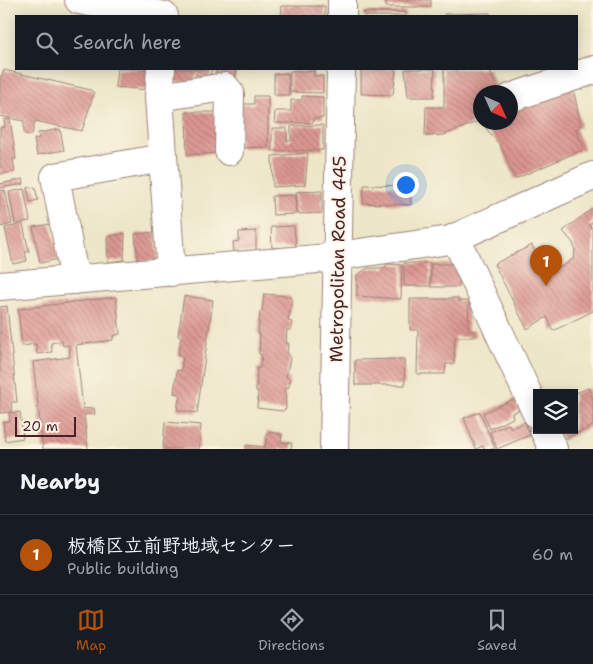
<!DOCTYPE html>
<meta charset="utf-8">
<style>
body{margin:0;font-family:"Shantell Sans","Klee One",sans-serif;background:#242831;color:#f1f3f6}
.controls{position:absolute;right:15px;bottom:15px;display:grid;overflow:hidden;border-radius:0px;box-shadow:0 2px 12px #0003}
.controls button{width:45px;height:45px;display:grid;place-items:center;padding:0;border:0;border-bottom:1px solid #363941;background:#171b24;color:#f1f3f6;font:25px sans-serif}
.compass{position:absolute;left:473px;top:85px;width:45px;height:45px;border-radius:50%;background:#171b24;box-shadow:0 2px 12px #0003;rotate:135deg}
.scale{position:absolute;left:15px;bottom:12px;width:61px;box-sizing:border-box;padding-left:5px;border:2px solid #4a1f2b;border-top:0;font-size:14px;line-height:18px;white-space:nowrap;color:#4a1f2b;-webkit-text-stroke:4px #fcf5e5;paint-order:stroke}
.you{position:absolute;left:405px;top:184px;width:18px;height:18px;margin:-12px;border:4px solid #fff;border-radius:50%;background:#1a73e8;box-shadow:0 0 0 8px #1a73e833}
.badge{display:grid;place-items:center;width:32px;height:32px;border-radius:50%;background:#b45309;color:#fff;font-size:16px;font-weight:700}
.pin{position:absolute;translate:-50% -41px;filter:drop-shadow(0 1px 2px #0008)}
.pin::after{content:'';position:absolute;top:26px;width:18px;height:15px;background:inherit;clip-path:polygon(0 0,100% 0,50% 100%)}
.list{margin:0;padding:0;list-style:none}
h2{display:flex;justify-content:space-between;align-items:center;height:65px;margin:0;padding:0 20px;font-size:21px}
h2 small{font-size:16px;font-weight:400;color:#9ea1a6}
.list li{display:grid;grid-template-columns:32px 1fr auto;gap:15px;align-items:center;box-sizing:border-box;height:80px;padding:0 20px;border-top:1px solid #363941}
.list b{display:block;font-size:19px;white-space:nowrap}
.list p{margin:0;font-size:16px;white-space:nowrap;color:#9ea1a6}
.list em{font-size:16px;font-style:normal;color:#9ea1a6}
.icon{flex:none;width:28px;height:28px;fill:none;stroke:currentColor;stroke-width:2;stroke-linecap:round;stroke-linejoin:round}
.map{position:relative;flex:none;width:593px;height:449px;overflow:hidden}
.search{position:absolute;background:#171b24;box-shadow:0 2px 12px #0003;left:15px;right:15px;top:15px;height:55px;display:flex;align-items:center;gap:12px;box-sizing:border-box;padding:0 18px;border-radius:0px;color:#9ea1a6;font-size:19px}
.sheet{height:145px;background:#171b24}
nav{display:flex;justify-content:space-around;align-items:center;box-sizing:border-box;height:70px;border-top:1px solid #363941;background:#171b24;font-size:14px;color:#9ea1a6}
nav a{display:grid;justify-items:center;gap:2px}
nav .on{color:#b45309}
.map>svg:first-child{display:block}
.building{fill:url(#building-back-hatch)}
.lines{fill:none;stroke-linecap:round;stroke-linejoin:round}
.minor-casing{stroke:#9c827a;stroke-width:30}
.major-casing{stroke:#9c827a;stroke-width:30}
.minor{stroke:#fff;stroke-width:28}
.major{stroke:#fff;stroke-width:28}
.labels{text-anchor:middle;stroke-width:4;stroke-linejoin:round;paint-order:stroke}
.street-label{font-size:18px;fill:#4a1f2b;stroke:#fcf5e5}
</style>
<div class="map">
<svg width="593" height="449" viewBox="0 0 593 449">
<defs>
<pattern id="building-back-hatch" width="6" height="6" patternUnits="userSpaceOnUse" patternTransform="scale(1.25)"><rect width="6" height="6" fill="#dc9791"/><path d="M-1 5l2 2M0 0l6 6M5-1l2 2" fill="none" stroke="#b47b77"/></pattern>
</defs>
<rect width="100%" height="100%" fill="#fcf5e5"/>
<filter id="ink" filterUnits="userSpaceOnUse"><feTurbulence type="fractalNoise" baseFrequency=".02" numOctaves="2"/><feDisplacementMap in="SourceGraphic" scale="10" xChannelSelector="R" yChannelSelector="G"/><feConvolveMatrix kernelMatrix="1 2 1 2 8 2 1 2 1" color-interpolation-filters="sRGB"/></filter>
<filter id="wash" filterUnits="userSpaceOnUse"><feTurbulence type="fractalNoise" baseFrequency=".0096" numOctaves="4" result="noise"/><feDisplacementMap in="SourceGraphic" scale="20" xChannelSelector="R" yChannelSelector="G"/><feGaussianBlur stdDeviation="1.12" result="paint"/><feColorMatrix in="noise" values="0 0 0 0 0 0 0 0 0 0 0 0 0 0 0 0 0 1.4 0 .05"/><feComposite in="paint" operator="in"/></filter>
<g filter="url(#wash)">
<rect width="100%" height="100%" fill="#ede6c8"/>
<g id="blocks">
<path class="building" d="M 386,0 L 431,0 L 431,7 L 386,7 Z
M 282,6 L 325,6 L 325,16 L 281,16 Z
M 364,12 L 406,12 L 406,16 L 364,16 Z
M 490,13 L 490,16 L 444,16 L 444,14 Z
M 117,69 L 150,69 L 149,90 L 115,87 Z
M 176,69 L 212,69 L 209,78 L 196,74 L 194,82 L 174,82 L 170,71 L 175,72 Z
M 217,69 L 237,69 L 235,79 L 216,75 Z
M 361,69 L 394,69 L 396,70 L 393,95 L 361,94 Z
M 405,69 L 435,69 L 434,97 L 408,97 Z
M 444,69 L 489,69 L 497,89 L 493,90 L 494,92 L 480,92 L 480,122 L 479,121 L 444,135 L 425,136 L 426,107 L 444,107 Z
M 4,70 L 91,90 L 94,93 L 82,131 L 35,121 L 32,134 L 28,135 L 24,133 L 24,121 L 0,116 L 0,76 L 2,76 Z
M 290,71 L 314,71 L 314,76 L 323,76 L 323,93 L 290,92 Z
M 288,73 L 289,95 L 274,95 L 274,74 Z
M 572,83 L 581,126 L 576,129 L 584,149 L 515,179 L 500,145 L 481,122 L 510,122 L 510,109 Z
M 254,96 L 268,96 L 268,147 L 240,148 L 239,104 L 254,104 Z
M 302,96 L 323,97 L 323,118 L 313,118 L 313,123 L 274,123 L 275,111 L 291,111 L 291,100 L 302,100 Z
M 186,112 L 218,112 L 218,153 L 187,155 Z
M 10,119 L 16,159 L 13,159 L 15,172 L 0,174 L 0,128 L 5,127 L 4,120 Z
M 323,125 L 323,150 L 272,151 L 272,128 L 287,128 L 287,141 L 291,141 L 291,126 Z
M 60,129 L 64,150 L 37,155 L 34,139 L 39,138 L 38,133 Z
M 308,153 L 305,185 L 273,187 L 272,156 Z
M 23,179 L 24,184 L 0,188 L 0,184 Z
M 364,185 L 411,186 L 411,205 L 363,203 Z
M 35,187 L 38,200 L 30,202 L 27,188 Z
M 24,189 L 30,221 L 15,224 L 9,192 Z
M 5,190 L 12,224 L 0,227 L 0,191 Z
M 322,191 L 322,213 L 298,214 L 296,192 Z
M 295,195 L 296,214 L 273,215 L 272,196 Z
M 593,208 L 593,222 L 589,225 L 593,229 L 593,311 L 553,331 L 547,317 L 527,329 L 494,264 L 532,245 L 539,260 L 552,269 L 563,266 L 574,258 L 575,249 L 573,243 L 563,231 Z
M 23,224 L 29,252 L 25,252 L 27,261 L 13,264 L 5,228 Z
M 51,224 L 58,259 L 40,263 L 33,227 Z
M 294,226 L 296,247 L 272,248 L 271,227 Z
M 256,231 L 256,252 L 234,253 L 233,242 L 239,241 L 239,232 Z
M 156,232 L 158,260 L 138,262 L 135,234 Z
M 125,233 L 124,260 L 108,262 L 107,237 Z
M 404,263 L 430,263 L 430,286 L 404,286 Z
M 387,264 L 402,265 L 401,299 L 357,296 L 357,275 L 368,268 L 385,268 Z
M 431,264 L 453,264 L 459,275 L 459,287 L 431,287 Z
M 264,294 L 289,296 L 292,300 L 288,321 L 292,322 L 291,330 L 287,330 L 286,343 L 289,344 L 287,352 L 290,358 L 286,377 L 290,379 L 289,387 L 285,388 L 286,409 L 282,411 L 257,408 L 258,391 L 256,391 L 257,368 L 260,368 L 262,355 L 259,354 L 260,335 L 258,334 L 260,312 L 262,311 Z
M 184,296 L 213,300 L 197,413 L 177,410 L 180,394 L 174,393 L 177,370 L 181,371 L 183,357 L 178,356 L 181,337 L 178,336 Z
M 116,297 L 120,334 L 113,336 L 113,340 L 76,345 L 83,409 L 94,408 L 95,414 L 84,415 L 88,449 L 43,449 L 33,362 L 70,357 L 69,345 L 63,346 L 62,341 L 51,343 L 52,352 L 37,354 L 36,344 L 22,346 L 18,309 Z
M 449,298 L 458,298 L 458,301 L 469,301 L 468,330 L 475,331 L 475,337 L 455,337 L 454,364 L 446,364 L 445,374 L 417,374 L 418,330 L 410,330 L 410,299 L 449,299 Z
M 7,306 L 17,402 L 11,402 L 12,412 L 0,413 L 0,307 Z
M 404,359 L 405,385 L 355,385 L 355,360 Z
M 588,388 L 593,399 L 593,426 L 563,440 L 559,430 L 574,430 L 574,394 Z
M 514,399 L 519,410 L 512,413 L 513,418 L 490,429 L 483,413 Z
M 20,412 L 23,438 L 5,441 L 3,422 L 10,421 L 9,413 Z
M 480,412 L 495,449 L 484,449 L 483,446 L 476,449 L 464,418 Z
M 165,422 L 201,425 L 199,449 L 163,449 Z
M 525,422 L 530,435 L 497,449 L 490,432 L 509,424 L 511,428 Z
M 267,432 L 282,434 L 281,442 L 292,443 L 291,449 L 246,449 L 246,445 L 265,447 Z"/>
</g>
</g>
<g filter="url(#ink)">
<use href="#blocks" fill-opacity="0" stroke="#9c827a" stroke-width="1"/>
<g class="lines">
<g class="minor-casing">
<path id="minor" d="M 79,0 L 164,16
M 161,69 L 159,97 L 171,272
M 159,97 L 225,87 L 230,93 L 229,151
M 510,98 L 593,70
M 456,239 L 537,414
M 75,280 L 55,177 L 163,158
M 0,286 L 317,259 L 450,240 L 593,176
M 544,430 L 553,449"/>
</g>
<g class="major-casing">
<path id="major" d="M 342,16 L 342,0
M 334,449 L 341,69"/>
</g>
<use href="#minor" class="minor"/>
<use href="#major" class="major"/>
</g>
</g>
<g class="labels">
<g class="street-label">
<text transform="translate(338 259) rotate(-89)" y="6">Metropolitan Road 445</text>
</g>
</g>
</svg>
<div class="controls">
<button><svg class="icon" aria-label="layers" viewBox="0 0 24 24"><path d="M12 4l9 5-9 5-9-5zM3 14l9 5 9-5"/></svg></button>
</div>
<svg class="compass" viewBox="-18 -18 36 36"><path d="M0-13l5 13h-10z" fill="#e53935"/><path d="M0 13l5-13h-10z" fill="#9ea1a6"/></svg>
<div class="scale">20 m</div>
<div class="you"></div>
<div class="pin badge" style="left:546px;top:286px">1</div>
<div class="search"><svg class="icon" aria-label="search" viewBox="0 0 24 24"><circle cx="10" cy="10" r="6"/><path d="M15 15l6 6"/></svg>Search here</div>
</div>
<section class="sheet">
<h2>Nearby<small></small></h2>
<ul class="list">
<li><span class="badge">1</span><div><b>板橋区立前野地域センター</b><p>Public building</p></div><em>60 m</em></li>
</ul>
</section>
<nav>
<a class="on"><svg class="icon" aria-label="map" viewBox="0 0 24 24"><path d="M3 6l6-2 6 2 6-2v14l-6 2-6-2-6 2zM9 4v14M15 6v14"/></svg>Map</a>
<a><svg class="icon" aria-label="directions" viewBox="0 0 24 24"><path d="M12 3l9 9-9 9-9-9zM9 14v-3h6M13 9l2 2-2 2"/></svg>Directions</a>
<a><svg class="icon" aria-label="saved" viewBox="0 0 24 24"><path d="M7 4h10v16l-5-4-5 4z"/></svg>Saved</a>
</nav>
